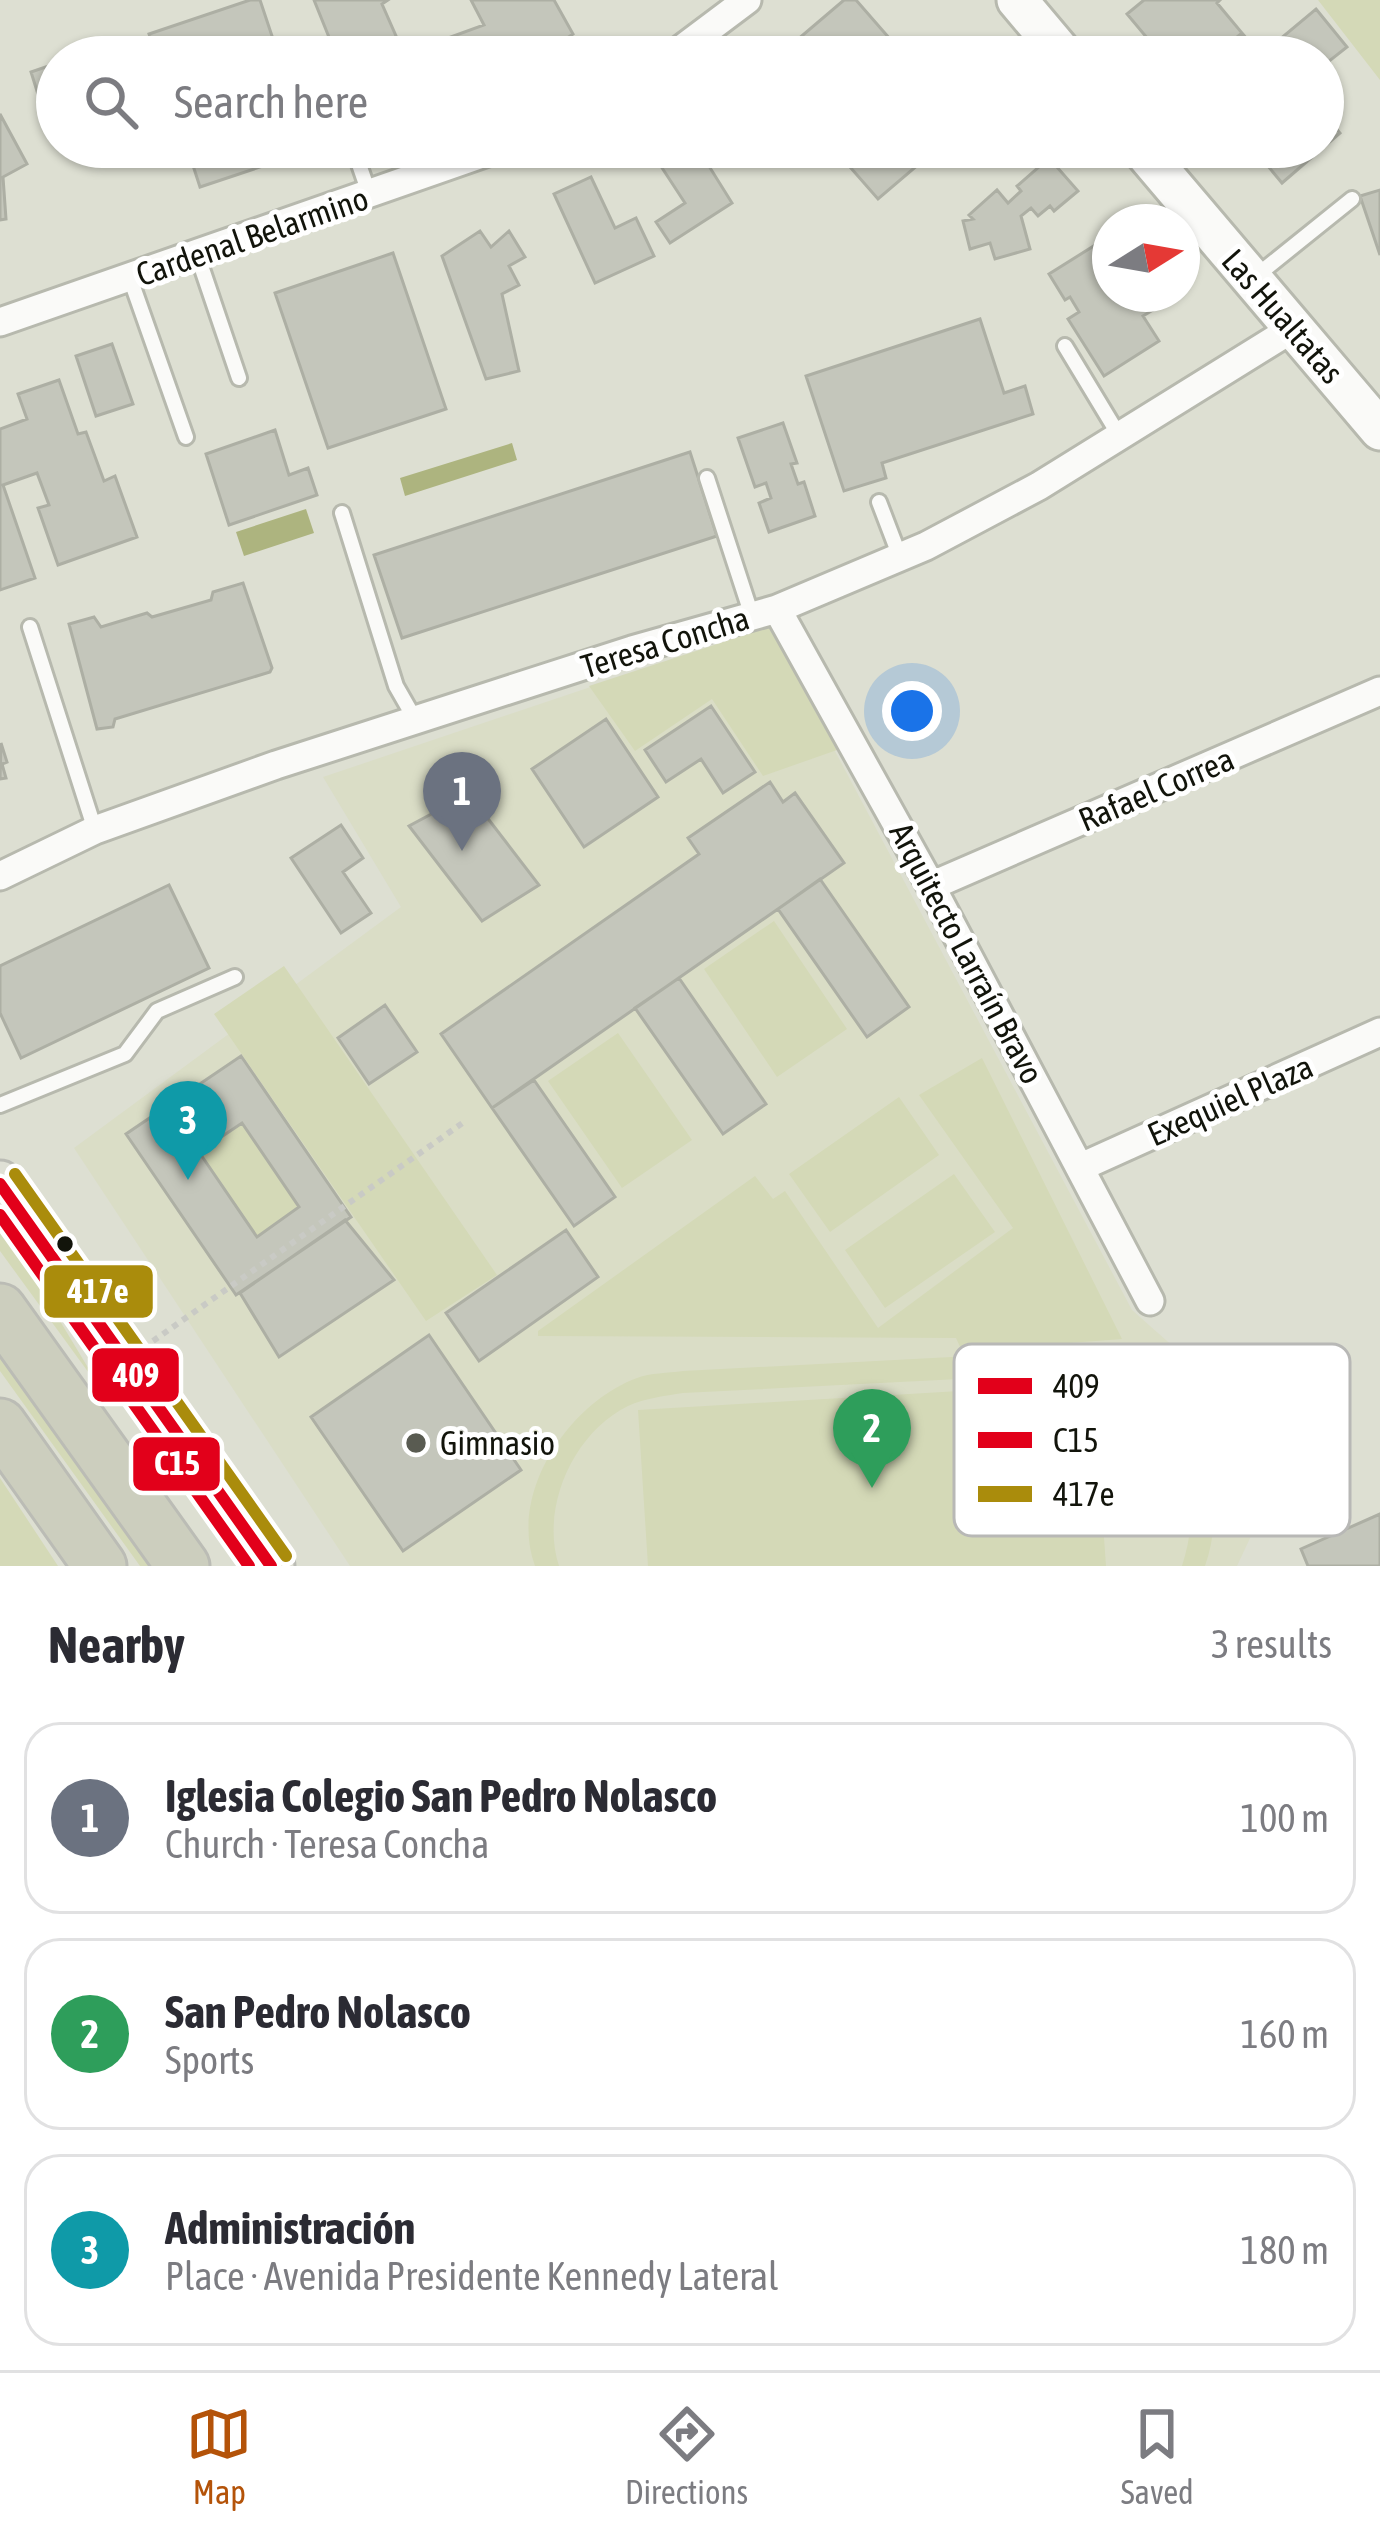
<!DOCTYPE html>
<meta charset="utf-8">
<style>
body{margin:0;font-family:"Asap Condensed",sans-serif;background:#f7f7f7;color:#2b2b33}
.compass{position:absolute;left:1092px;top:204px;width:108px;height:108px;border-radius:50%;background:#fff;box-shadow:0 3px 9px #0004;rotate:79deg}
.you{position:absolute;left:912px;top:711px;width:42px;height:42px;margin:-30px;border:9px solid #fff;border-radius:50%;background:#1a73e8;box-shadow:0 0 0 18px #1a73e833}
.badge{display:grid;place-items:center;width:78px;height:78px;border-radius:50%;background:#b45309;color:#fff;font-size:39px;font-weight:700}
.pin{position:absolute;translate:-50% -99px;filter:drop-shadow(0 3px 6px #0008)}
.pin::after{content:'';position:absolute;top:63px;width:42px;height:36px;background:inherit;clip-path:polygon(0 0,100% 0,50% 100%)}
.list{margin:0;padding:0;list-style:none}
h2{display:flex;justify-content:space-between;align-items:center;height:156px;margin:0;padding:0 48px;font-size:51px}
h2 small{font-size:39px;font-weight:400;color:#7c7c81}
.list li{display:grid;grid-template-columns:78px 1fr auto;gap:36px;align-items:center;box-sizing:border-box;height:192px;margin:0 24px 24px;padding:0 24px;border:3px solid #e1e1e2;border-radius:36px}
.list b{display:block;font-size:45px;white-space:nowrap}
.list p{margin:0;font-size:39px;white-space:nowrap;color:#7c7c81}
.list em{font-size:39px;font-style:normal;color:#7c7c81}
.icon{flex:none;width:66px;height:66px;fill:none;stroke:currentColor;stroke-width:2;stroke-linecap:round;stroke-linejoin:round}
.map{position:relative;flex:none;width:1380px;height:1566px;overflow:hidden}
.search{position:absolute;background:#fff;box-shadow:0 3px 9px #0004;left:36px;right:36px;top:36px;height:132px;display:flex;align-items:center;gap:30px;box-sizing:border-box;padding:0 42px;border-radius:66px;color:#7c7c81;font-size:45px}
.sheet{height:804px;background:#fff}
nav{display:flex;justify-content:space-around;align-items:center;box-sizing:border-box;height:168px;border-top:3px solid #e1e1e2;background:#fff;font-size:33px;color:#7c7c81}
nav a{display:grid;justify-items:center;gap:6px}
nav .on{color:#b45309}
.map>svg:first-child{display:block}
.built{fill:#daddc6}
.green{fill:#d4d9b7}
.water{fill:#adb47f}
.building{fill:#c4c6bb;stroke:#adafa4;stroke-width:3;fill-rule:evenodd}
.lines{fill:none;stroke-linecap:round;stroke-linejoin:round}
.lane-casing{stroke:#b7b9ae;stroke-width:20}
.street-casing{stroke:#b7b9ae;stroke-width:33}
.secondary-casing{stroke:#b7b9ae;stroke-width:45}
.primary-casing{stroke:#bbbcb5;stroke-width:51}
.highway-casing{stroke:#bbbcb5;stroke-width:57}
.path{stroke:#c9cac5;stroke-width:6;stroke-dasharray:6 6;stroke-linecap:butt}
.lane{stroke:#fafaf8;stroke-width:14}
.street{stroke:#fafaf8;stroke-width:27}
.secondary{stroke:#fafaf8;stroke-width:39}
.primary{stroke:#dfe0d5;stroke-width:45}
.highway{stroke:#cccebe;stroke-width:51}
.bus-1-casing{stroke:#fff;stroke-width:21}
.bus-2-casing{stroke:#fff;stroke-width:21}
.bus-3-casing{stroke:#fff;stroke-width:21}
.bus-1{stroke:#e2001a;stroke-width:12}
.bus-2{stroke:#e2001a;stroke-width:12}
.bus-3{stroke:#aa8c0c;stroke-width:12}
.bus-dot{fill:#12140b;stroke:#fff;stroke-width:4.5}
.poi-dot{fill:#595b51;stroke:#fff;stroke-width:4.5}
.labels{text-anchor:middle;stroke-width:10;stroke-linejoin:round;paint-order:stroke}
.street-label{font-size:33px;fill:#12140b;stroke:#fff}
.poi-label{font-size:33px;fill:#12140b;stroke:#fff;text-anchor:start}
.key{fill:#fff;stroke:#b8b8b6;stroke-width:3}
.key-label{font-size:33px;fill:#12140b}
.line-badge{stroke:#fff;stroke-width:4.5}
.badge-label{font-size:33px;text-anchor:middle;font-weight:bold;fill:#fff}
</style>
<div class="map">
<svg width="1380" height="1566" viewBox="0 0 1380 1566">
<rect width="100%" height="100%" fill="#dddfd2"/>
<path class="built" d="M 769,627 L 1132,1310 L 1210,1379 L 1273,1489 L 1237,1566 L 350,1566 L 74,1148 L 401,907 L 323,777 Z"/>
<path class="green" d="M 1318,0 L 1380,0 L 1380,80 Z
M 769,627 L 837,750 L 763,776 L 712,699 L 635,751 L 589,686 Z
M 774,921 L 847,1029 L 777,1077 L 704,969 Z
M 284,966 L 497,1275 L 426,1321 L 214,1014 Z
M 618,1033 L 692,1140 L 622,1188 L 548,1081 Z
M 982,1058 L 1122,1339 L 962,1351 L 956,1338 L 538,1336 L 538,1331 L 755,1176 L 773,1199 L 785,1191 L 878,1328 L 1013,1228 L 919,1095 Z
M 899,1097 L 939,1155 L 830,1232 L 789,1174 Z
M 242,1123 L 299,1207 L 257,1237 L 199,1152 Z
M 954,1174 L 995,1232 L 885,1308 L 845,1250 Z
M 0,1229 L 30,1271 L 102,1391 L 0,1251 Z
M 0,1346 L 157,1566 L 140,1566 L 0,1371 Z
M 1049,1352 C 1064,1352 1081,1350 1095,1353 C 1187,1375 1235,1482 1205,1566 L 1182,1566 C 1211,1475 1172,1399 1080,1373 L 683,1393 C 665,1396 645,1398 628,1406 C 573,1433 540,1508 559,1566 L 535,1566 C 508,1493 569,1403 637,1378 C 650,1373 668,1373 683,1371 Z
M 1093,1383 L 1106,1566 L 648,1566 L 638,1410 Z
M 0,1478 L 58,1566 L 0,1566 Z"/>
<path class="water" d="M 512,443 L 517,460 L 405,496 L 400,478 Z
M 306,509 L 314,533 L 244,556 L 236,532 Z"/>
<path class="building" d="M 250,0 L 260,0 L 279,57 L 157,57 L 149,34 Z
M 314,0 L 388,0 L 382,4 L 404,54 L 484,25 L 471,0 L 554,0 L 573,34 L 540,57 L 337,57 Z
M 844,0 L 856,0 L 890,39 L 874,57 L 777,57 Z
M 1144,0 L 1220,0 L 1217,3 L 1242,33 L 1213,57 L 1163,57 L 1127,14 Z
M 1316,9 L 1347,47 L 1323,66 L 1323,57 L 1213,57 L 1242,33 L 1261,55 Z
M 57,63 L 57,102 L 42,107 L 31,72 Z
M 1323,113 L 1340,133 L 1282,183 L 1252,147 L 1244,154 L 1238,147 L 1323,147 Z
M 0,114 L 27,164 L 3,177 L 6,219 L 0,220 Z
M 187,147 L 310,147 L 311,150 L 200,187 Z
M 658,147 L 697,147 L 732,203 L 670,243 L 656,222 L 685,203 L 651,151 Z
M 854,147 L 939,147 L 878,199 L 843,159 Z
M 1049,158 L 1078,191 L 1054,211 L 1050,206 L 1038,216 L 1031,208 L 1021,216 L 1030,249 L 995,259 L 990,243 L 970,249 L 963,221 L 973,219 L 969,215 L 997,190 L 1008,203 L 1021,191 L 1017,186 Z
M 591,177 L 615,228 L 636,218 L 654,256 L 595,283 L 554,194 Z
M 1380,190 L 1380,255 L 1360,196 Z
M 480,231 L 491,247 L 509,231 L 525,257 L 509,266 L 519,285 L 502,294 L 519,371 L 486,379 L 442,256 Z
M 1108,237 L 1110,294 L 1144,294 L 1153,310 L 1143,316 L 1159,341 L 1104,376 L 1068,319 L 1079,312 L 1070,297 L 1065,300 L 1049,274 Z
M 393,253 L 446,409 L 328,448 L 275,293 Z
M 980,319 L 1004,393 L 1025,386 L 1033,414 L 882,463 L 886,478 L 844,491 L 806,376 Z
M 112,344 L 133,404 L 96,416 L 76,356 Z
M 59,380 L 78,434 L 86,432 L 104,481 L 115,476 L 137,537 L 58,565 L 38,508 L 49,505 L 37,473 L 3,485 L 35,578 L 0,590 L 0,429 L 27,419 L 18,394 Z
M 783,423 L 797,463 L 791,464 L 798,484 L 804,482 L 815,516 L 769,532 L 759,503 L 771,498 L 766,483 L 755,487 L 738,438 Z
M 275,430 L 289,475 L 308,468 L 317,495 L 229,525 L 206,454 Z
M 690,452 L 717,536 L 402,638 L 374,555 Z
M 243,583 L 272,668 L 270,672 L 115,719 L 113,727 L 97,729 L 69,624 L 94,617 L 101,627 L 147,613 L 152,617 L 211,600 L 213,592 Z
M 711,706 L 755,772 L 723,793 L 701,759 L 666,782 L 645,750 Z
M 606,719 L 658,797 L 584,847 L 532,769 Z
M 1,743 L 7,762 L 2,764 L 6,778 L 0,779 Z
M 770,782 L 783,802 L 795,793 L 844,863 L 492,1108 L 441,1034 L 699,854 L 688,838 Z
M 469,794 L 539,885 L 482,921 L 409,826 Z
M 341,825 L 363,858 L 343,872 L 371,913 L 341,933 L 291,858 Z
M 820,879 L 909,1007 L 867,1037 L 778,909 Z
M 169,885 L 209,968 L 21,1058 L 0,1013 L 0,966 Z
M 679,978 L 766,1104 L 723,1134 L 635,1008 Z
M 385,1005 L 417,1052 L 369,1084 L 338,1038 Z
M 241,1056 L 351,1217 L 236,1295 L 126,1134 ZM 242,1123 L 299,1207 L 257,1237 L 199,1152 Z
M 534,1080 L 615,1197 L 574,1226 L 492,1108 Z
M 345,1220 L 394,1280 L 279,1357 L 240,1293 Z
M 566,1230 L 598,1277 L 479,1361 L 446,1313 Z
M 429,1335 L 521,1470 L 403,1551 L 311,1417 Z
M 1380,1514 L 1380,1566 L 1308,1566 L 1301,1549 Z"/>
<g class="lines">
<g class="lane-casing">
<path id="lane" d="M 353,147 L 370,196
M 197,254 L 239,378
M 1255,277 L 1352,199
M 130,278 L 186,437
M 1065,346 L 1120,437
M 707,478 L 752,616
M 879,502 L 900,557
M 342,513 L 396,686 L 416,721
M 30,627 L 95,830
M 0,1105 L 125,1054 L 157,1011 L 235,977"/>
</g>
<g class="street-casing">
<path id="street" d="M 671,57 L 747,0
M 0,322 L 502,147
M 777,609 L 931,886 L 1150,1301
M 0,876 L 95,830 L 276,765 L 632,650 L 777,609 L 926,546 L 1039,486 L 1292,329
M 931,886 L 1380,691
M 1081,1167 L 1380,1032"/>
</g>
<g class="secondary-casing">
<path id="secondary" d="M 1017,0 L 1065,57
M 1140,147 L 1380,430"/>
</g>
<g class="primary-casing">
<path id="primary" d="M 0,1184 L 271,1566"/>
</g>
<g class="highway-casing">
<path id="highway" d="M 0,1310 L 183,1566
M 0,1425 L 100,1566"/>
</g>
<path class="path" d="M 153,1341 L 464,1122"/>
<use href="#lane" class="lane"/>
<use href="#street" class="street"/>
<use href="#secondary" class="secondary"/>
<use href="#primary" class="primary"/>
<use href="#highway" class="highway"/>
<g class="bus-1-casing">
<path id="bus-1" d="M 0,1184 L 271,1566"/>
</g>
<g class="bus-2-casing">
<path id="bus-2" d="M 0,1215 L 249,1566"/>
</g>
<g class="bus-3-casing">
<path id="bus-3" d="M 15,1174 L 286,1556"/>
</g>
<use href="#bus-1" class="bus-1"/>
<use href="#bus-2" class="bus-2"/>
<use href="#bus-3" class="bus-3"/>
</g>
<circle class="bus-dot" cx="65" cy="1244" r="10"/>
<circle class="poi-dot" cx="416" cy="1443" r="12"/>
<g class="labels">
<g class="street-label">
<text transform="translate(252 236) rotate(-19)" y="12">Cardenal Belarmino</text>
<text transform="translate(1283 316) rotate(49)" y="12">Las Hualtatas</text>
<text transform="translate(665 642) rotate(-17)" y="12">Teresa Concha</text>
<text transform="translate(1156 789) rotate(-23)" y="12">Rafael Correa</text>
<text transform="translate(967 953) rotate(62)" y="12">Arquitecto Larraín Bravo</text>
<text transform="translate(1230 1100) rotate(-24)" y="12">Exequiel Plaza</text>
</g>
<g class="poi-label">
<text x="440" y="1455">Gimnasio</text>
</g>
</g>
<rect x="954" y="1344" width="396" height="192" rx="18" class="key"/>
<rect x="978" y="1378" width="54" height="16" fill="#e2001a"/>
<rect x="978" y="1432" width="54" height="16" fill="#e2001a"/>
<rect x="978" y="1486" width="54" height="16" fill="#aa8c0c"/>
<g class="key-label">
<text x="1053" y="1398">409</text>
<text x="1053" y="1452">C15</text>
<text x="1053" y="1506">417e</text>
</g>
<g class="line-badge">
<rect x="42" y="1263" width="113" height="57" rx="12" fill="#aa8c0c"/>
<rect x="90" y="1346" width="91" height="58" rx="12" fill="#e2001a"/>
<rect x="131" y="1435" width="91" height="58" rx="12" fill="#e2001a"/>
</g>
<g class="badge-label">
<text x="98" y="1303">417e</text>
<text x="136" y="1387">409</text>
<text x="177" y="1475">C15</text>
</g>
</svg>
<svg class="compass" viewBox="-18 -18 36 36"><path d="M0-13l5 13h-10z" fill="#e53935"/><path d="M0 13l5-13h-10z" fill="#7c7c81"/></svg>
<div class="you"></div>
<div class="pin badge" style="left:462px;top:851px;background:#6b7280">1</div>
<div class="pin badge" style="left:872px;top:1488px;background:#2e9e5b">2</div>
<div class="pin badge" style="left:188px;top:1180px;background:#0f9aa8">3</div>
<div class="search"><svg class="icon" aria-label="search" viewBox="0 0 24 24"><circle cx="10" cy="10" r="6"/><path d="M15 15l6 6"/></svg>Search here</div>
</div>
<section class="sheet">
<h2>Nearby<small>3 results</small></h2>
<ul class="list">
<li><span class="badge" style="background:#6b7280">1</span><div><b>Iglesia Colegio San Pedro Nolasco</b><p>Church · Teresa Concha</p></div><em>100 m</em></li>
<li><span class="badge" style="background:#2e9e5b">2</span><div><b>San Pedro Nolasco</b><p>Sports</p></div><em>160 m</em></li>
<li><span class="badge" style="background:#0f9aa8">3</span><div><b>Administración</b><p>Place · Avenida Presidente Kennedy Lateral</p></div><em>180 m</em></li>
</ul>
</section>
<nav>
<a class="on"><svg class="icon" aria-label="map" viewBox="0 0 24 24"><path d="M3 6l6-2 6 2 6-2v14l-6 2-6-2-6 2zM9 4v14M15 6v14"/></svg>Map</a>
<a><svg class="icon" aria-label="directions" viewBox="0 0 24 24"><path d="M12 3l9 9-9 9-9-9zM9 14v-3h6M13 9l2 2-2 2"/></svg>Directions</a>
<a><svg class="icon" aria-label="saved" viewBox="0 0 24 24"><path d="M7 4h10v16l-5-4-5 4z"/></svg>Saved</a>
</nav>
